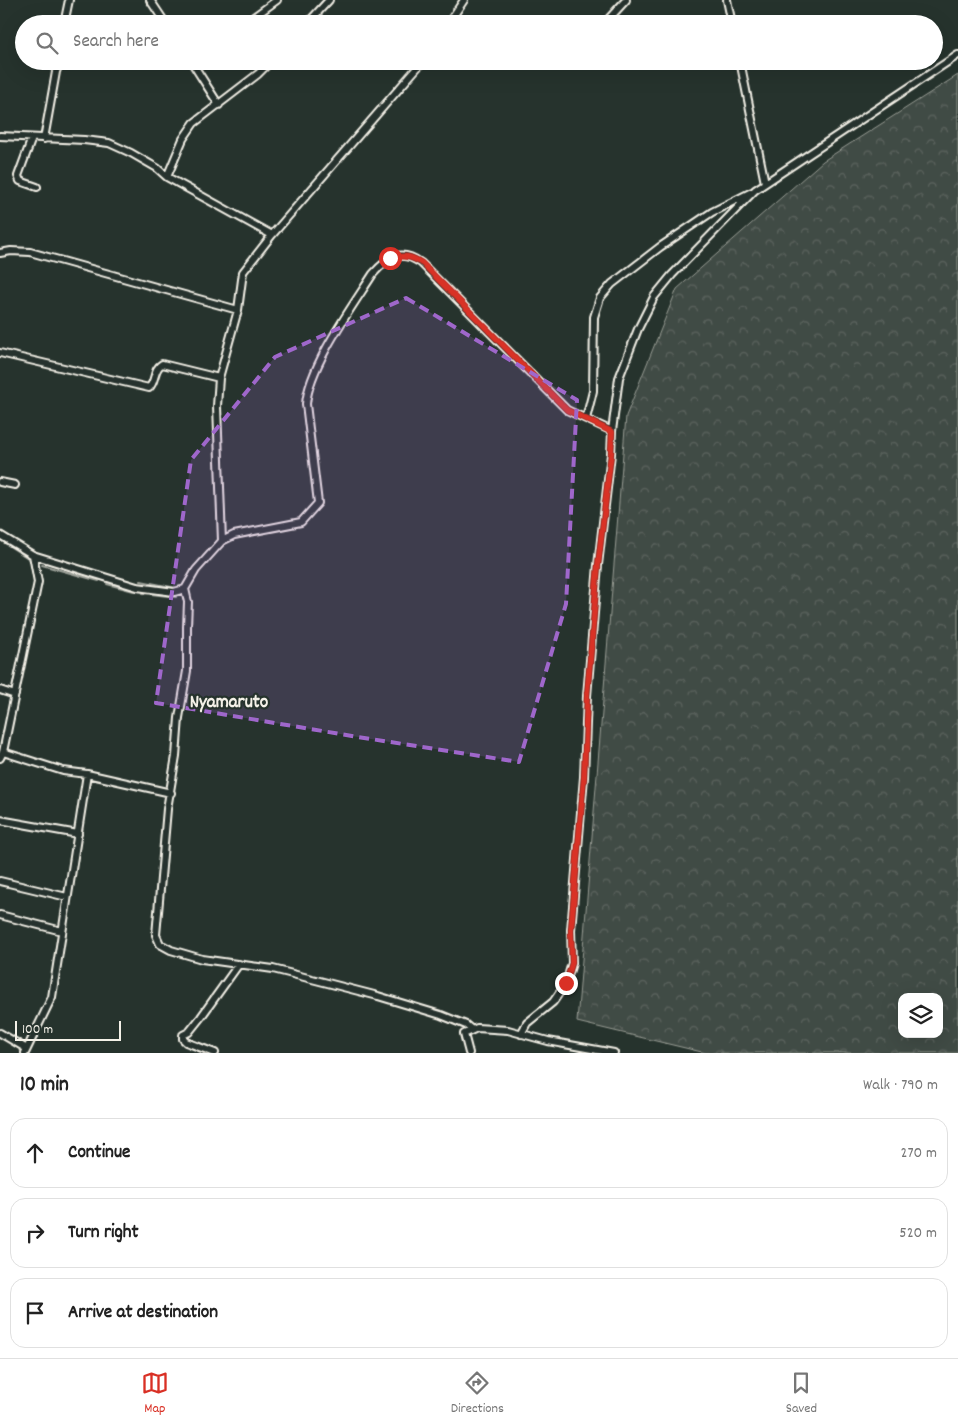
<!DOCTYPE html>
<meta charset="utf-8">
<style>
body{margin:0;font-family:Dekko,sans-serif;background:#f2f2f2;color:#222}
.controls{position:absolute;right:15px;bottom:15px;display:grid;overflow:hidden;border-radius:10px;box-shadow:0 5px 20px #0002}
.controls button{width:45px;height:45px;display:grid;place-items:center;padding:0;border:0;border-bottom:1px solid #e0e0e0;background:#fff;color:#222;font:25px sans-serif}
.scale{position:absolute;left:15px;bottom:12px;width:106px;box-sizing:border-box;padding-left:5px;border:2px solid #f4f1e8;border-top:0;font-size:14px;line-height:18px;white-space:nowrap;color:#f4f1e8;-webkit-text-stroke:4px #26332d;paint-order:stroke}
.stop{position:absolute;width:15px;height:15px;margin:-11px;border:4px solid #d93025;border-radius:50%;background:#fff}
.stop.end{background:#d93025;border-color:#fff;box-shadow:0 1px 5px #0008}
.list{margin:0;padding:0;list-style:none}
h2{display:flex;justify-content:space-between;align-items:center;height:65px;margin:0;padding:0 20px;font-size:21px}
h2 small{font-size:16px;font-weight:400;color:#767676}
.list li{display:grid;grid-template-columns:32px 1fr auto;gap:15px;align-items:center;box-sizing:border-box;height:70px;margin:0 10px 10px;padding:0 10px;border:1px solid #e0e0e0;border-radius:15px}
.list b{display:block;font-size:19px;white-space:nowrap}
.list em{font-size:16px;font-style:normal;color:#767676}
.icon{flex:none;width:28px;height:28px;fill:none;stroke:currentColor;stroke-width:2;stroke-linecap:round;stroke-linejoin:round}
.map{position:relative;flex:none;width:958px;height:1053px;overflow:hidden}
.search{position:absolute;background:#fff;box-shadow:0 5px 20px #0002;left:15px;right:15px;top:15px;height:55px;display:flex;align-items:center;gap:12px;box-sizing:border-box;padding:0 18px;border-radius:28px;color:#767676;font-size:19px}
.sheet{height:305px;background:#fff}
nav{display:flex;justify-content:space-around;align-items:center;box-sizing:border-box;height:70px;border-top:1px solid #e0e0e0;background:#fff;font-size:14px;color:#767676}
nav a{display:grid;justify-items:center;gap:2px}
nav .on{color:#d93025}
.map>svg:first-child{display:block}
.forest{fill:url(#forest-crowns);stroke:#9a9e96;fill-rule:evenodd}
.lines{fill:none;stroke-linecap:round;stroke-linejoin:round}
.stream{stroke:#9fa39b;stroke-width:2}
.street-casing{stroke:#f4f1e8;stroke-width:10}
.street{stroke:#26332d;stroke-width:6}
.route{stroke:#d93025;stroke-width:6}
.marked{fill:#9f67cb;fill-opacity:0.2;stroke:#9f67cb;stroke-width:4;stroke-dasharray:10 6;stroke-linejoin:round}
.labels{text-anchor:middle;stroke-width:4.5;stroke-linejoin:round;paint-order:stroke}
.quarter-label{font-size:19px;font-weight:bold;fill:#f4f1e8;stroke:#26332d}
</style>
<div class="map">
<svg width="958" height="1053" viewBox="0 0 958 1053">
<defs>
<pattern id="forest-crowns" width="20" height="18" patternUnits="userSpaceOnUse" patternTransform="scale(1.25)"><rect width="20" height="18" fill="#414b45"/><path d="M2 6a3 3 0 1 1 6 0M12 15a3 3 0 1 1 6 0" fill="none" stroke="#5d6560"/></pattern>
</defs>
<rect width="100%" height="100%" fill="#26332d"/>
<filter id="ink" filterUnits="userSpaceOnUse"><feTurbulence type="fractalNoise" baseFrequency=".02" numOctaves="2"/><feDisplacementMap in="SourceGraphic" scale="10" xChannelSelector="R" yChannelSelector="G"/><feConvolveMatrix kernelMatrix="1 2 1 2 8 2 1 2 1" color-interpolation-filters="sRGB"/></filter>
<g filter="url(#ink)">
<path class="forest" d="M 958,75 L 958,1053 L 706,1053 L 577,1022 L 626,416 L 677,289 L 823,161 ZM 902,997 L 939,997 L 939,1034 L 902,1034 Z"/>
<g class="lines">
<path class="stream" d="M 0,540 L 31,560
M 42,565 L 99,581
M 141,581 L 176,588
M 107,584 L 134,591
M 143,593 L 176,597"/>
<g class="street-casing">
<path id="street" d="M 150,0 L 166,24
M 727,0 L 732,24
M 64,24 L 69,0
M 244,24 L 277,0
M 307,24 L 329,0
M 448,24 L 464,0
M 604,24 L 626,0
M 191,61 L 219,105
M 740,61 L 765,183
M 0,136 L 84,140 L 109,143 L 131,153 L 157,168 L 167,177 L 183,139 L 194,123 L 258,74 L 271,61
M 32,138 L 18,176 L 20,181 L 37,187
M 44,139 L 56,72 L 60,61
M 167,177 L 272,235
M 0,253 L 11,251 L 30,252 L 238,310
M 0,353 L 149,388 C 156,382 153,369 162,364 L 219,378
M 612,431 L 586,419 L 593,391 L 594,317 L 600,298 L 612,284 L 660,247 L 712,212 L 752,192
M 0,482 L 15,485
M 0,535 L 33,555 L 137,587 L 174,592 L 185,589 L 196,570 L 222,541 L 234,535 L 301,522 L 318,503 L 306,404 C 309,366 352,307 373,274 C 389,256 401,249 421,263 L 567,410 L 586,419
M 222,541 L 217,406 L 219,378 L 238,310 L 243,272 L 272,235 L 423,61
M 185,589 L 188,602 L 187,627 L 187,671 L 179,718 L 176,756 L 167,809 L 156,935 L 160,944 L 171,950 L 202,959 L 273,969 L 378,996 L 441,1015 L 466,1025 L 472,1030
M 0,690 L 15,695
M 3,752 L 63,771 L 87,774 L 52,997 L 25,1053
M 0,758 L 3,752 L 38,582 L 33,555
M 87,774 L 171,793
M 0,820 L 78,834
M 0,881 L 67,897
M 0,915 L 62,931
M 0,1033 L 27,1049
M 521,1034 L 527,1023 L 553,1002 L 560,992 L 566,983 L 572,963 L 571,930 L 584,777 L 587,696 L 598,565 L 611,454 L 612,431 L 619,378 L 638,329 L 654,297 L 672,275 L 755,190 L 958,55
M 215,1053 L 186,1042 L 183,1039 L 183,1035 L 189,1032 L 201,1017 L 239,964
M 469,1053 L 464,1034 L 477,1028 L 508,1030 L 548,1041 L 614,1053"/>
</g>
<use href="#street" class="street"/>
</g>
</g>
<g class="lines" filter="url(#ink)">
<path class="route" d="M 390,258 C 403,255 411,256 422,263 L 567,410 L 612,432 L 611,454 L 598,565 L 587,696 L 584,777 L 571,930 L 572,963 L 566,983"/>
</g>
<path class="marked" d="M 406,298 L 577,400 L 566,604 L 519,762 L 358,737 L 156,703 L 191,460 L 275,357 Z"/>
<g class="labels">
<g class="quarter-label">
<text x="229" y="707">Nyamaruto</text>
</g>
</g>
</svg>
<div class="controls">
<button><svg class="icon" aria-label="layers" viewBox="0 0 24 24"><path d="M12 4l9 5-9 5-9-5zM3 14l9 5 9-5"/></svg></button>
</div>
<div class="scale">100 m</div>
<div class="stop" style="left:390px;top:258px"></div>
<div class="stop end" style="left:566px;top:983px"></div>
<div class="search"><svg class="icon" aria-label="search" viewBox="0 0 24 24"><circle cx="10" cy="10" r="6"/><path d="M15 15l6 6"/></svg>Search here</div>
</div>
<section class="sheet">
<h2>10 min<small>Walk · 790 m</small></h2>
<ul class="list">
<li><svg class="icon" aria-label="ahead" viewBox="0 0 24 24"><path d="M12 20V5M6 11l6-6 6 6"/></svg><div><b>Continue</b></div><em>270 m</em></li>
<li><svg class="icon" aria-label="right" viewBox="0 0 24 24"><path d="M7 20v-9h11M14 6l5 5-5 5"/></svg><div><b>Turn right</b></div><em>520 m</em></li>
<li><svg class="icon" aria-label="arrive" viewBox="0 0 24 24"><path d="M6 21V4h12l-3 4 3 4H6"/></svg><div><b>Arrive at destination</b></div></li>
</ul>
</section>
<nav>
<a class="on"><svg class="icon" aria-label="map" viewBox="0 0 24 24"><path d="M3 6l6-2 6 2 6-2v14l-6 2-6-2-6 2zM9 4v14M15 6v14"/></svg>Map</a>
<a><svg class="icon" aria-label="directions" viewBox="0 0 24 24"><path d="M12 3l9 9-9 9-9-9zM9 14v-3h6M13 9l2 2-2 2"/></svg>Directions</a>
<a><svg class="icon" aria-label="saved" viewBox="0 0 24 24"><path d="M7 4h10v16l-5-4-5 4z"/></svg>Saved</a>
</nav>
